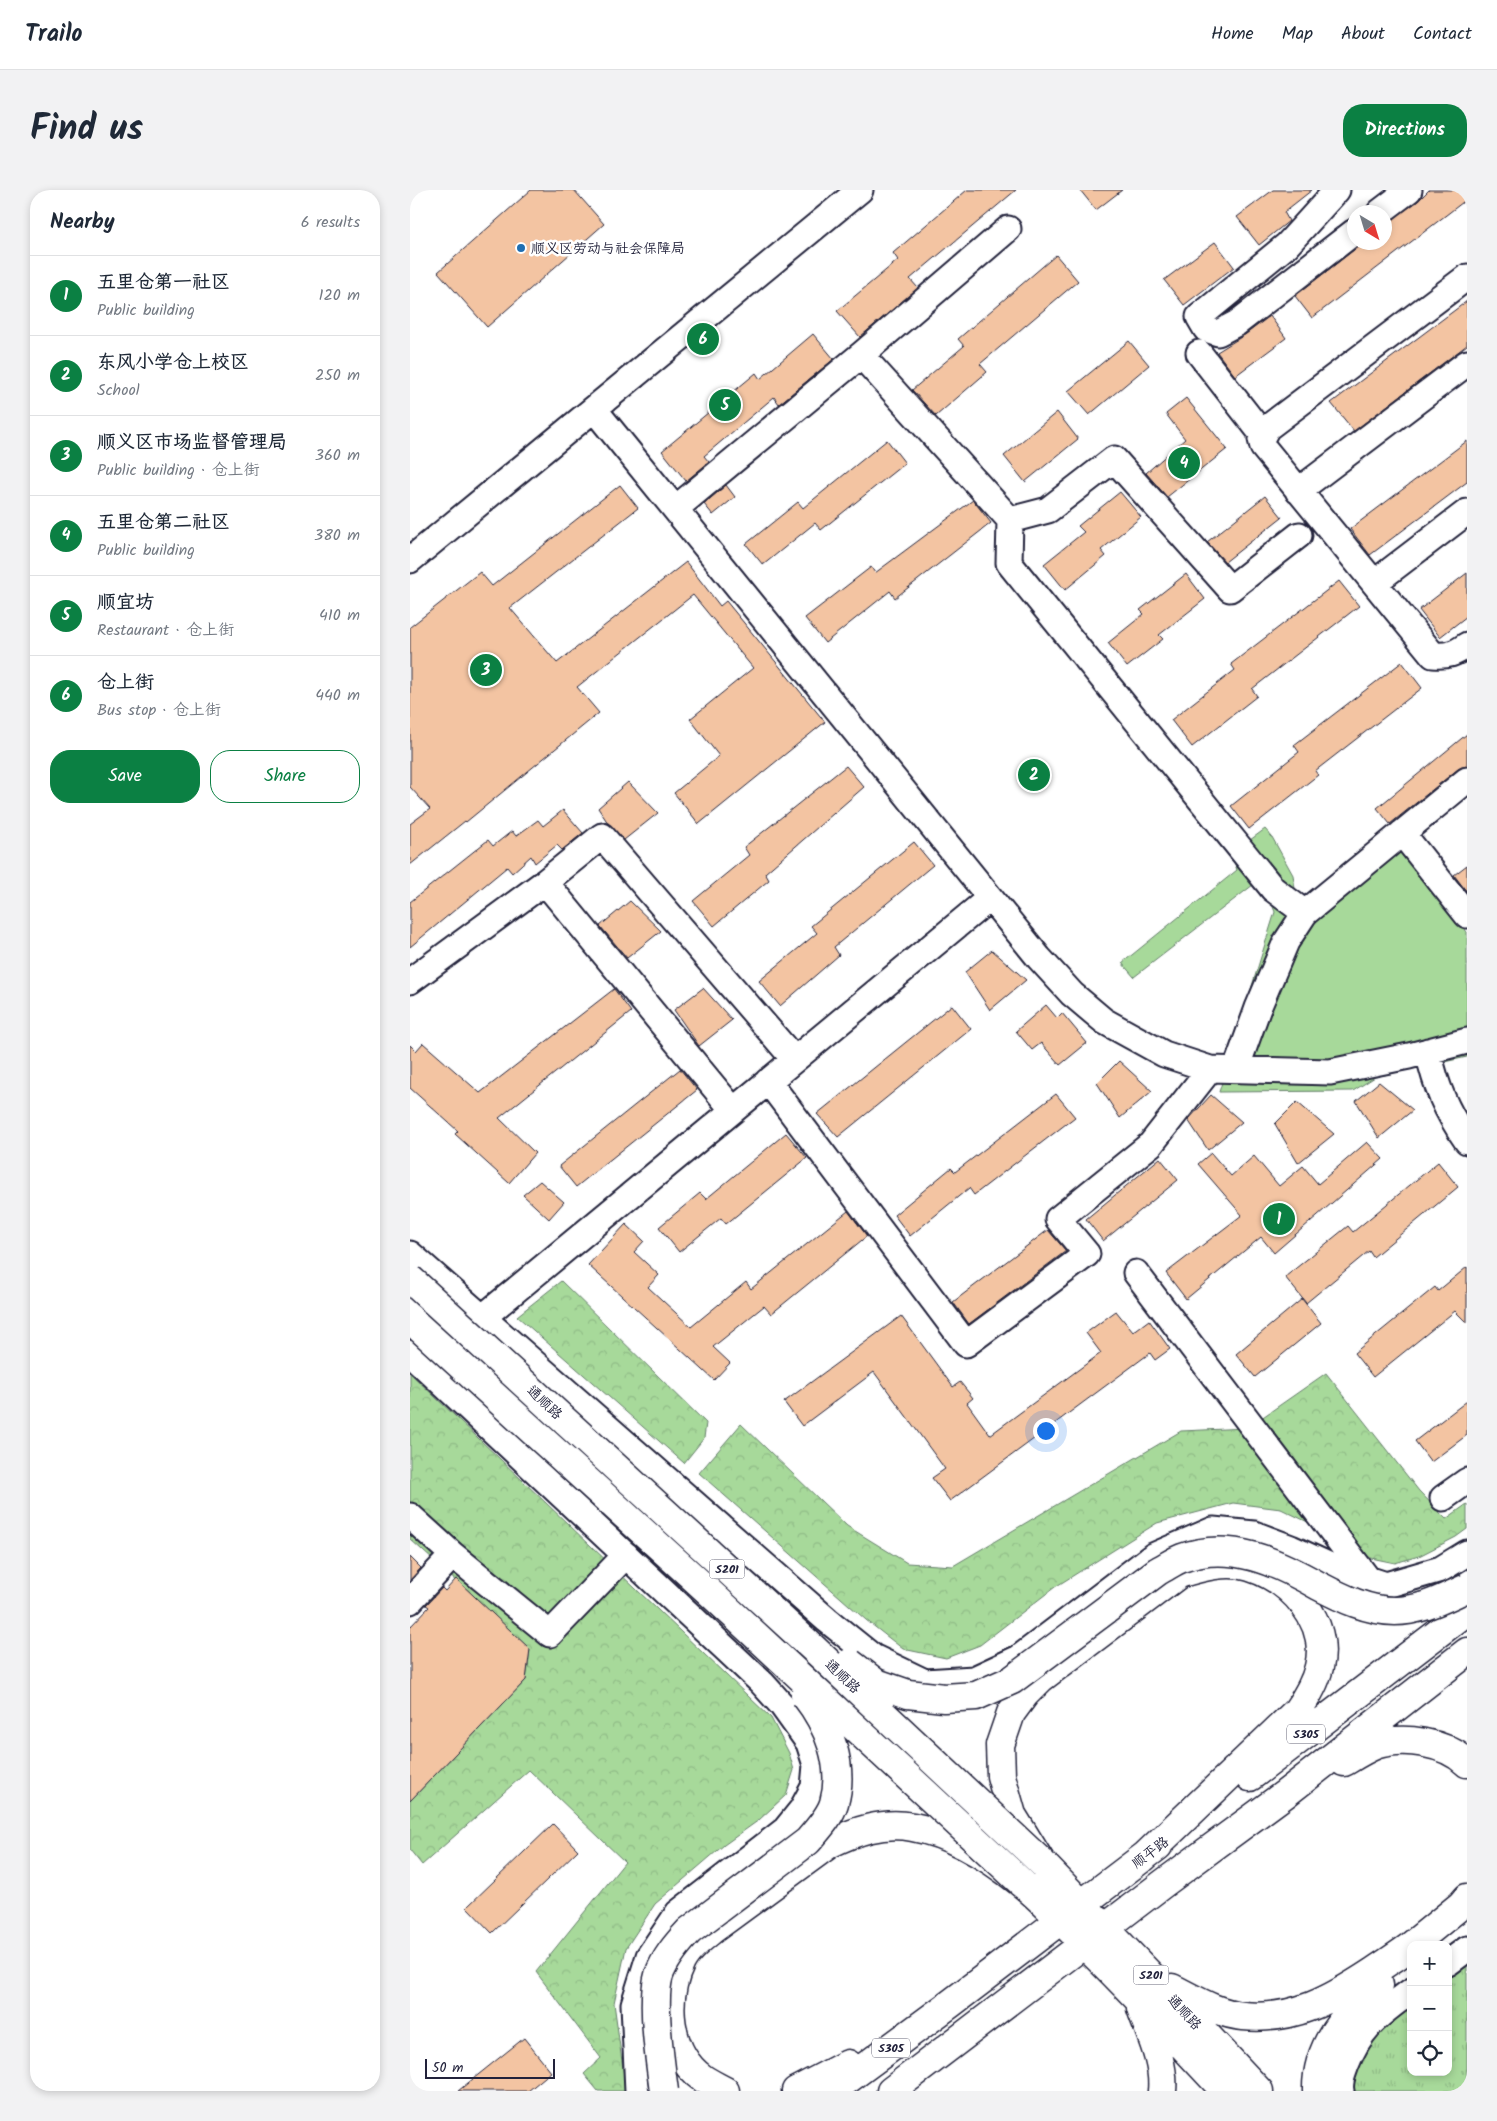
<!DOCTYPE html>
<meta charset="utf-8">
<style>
body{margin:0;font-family:Kalam,"LXGW WenKai TC",sans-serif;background:#f2f2f3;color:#1f2937}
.controls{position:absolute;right:15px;bottom:15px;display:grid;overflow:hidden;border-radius:10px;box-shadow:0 2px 8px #0003}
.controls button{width:45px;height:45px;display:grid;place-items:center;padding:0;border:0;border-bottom:1px solid #e0e1e3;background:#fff;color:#1f2937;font:25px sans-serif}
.compass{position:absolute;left:937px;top:15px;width:45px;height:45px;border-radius:50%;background:#fff;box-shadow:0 2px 8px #0003;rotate:142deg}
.scale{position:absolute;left:15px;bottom:12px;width:130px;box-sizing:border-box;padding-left:5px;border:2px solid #22223b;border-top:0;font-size:14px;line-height:18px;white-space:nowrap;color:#22223b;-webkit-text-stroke:4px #fff;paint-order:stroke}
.you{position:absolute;left:635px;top:1240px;width:18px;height:18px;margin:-12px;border:4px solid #fff;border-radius:50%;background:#1a73e8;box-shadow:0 0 0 8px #1a73e833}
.badge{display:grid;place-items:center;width:32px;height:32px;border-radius:50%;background:#0b8043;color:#fff;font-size:16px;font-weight:700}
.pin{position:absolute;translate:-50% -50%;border:2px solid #fff;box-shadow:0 1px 5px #0006}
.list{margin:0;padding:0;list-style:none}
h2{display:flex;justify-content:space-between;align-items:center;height:65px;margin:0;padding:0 20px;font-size:21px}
h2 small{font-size:16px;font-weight:400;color:#747a83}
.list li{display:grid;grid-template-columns:32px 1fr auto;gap:15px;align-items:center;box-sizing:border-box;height:80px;padding:0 20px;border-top:1px solid #e0e1e3}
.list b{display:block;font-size:19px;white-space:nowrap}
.list p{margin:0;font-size:16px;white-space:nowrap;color:#747a83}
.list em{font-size:16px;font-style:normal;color:#747a83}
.actions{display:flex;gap:10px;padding:15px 20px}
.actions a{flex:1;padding:11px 0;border:1px solid #0b8043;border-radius:20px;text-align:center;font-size:18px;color:#0b8043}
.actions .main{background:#0b8043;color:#fff}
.icon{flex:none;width:28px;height:28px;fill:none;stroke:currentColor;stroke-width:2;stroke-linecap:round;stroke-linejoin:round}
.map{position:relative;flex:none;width:1057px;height:1901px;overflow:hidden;border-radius:20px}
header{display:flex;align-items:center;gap:30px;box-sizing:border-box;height:70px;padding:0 25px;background:#fff;border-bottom:1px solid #e0e1e3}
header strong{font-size:24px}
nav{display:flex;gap:28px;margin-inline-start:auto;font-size:18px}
.intro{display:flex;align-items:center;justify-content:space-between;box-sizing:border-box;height:120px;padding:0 30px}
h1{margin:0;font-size:35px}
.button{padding:12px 22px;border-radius:20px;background:#0b8043;color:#fff;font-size:18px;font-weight:700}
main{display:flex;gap:30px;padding:0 30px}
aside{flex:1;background:#fff;border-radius:20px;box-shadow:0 2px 8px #0003}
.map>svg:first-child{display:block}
.grass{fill:url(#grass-tufts);stroke:#647e6a}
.park{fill:url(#park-crowns);stroke:#647e6a}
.garden{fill:#a7d99a;stroke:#647e6a}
.building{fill:#f3c4a2;stroke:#22223b}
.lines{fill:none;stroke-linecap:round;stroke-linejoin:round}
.minor-tunnel{stroke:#d3d3d8;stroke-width:25;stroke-dasharray:25 12;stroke-linecap:butt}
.minor-casing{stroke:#22223b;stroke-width:29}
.major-casing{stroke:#22223b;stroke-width:31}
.minor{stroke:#fff;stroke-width:25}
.major{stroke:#fff;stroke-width:28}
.major-bridge-casing{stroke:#22223b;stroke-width:31;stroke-linecap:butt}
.major-bridge{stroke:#fff;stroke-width:28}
.poi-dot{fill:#1f6fb2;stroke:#fff;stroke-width:2}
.labels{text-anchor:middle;stroke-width:5;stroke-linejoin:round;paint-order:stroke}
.shield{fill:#fff;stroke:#646476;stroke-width:1}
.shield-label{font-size:12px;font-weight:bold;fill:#22223b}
.poi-label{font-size:14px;fill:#22223b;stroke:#fff;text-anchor:start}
.street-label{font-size:14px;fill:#22223b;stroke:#fff}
</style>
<header>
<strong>Trailo</strong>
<nav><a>Home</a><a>Map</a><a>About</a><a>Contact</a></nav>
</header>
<div class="intro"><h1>Find us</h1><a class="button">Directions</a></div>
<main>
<aside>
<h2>Nearby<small>6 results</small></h2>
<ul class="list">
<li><span class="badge">1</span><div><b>五里仓第一社区</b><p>Public building</p></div><em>120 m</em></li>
<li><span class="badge">2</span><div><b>东风小学仓上校区</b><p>School</p></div><em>250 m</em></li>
<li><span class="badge">3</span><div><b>顺义区市场监督管理局</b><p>Public building · 仓上街</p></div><em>360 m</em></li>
<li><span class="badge">4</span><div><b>五里仓第二社区</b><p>Public building</p></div><em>380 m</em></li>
<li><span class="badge">5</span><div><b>顺宜坊</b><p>Restaurant · 仓上街</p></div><em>410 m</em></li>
<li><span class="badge">6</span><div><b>仓上街</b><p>Bus stop · 仓上街</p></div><em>440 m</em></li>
</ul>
<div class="actions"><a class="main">Save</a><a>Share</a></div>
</aside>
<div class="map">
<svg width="1057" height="1901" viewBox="0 0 1057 1901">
<defs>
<pattern id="grass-tufts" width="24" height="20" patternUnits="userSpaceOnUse" patternTransform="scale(1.25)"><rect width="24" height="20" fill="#a7d99a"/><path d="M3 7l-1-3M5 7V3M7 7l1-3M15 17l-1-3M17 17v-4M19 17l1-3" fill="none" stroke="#8fba86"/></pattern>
<pattern id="park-crowns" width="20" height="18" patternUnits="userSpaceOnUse" patternTransform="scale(1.25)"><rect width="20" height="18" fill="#a7d99a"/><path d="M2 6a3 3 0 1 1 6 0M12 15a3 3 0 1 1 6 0" fill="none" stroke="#8fba86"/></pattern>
</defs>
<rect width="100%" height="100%" fill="#fff"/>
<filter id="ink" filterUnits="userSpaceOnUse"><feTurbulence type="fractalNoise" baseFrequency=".02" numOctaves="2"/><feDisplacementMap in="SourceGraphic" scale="10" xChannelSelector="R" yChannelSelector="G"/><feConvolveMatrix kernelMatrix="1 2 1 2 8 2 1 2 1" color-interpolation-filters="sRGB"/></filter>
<g filter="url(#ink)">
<path class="grass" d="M 1057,1773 L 1057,1901 L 943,1901 L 943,1877 L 960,1845 L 1001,1815 L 1001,1882 L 1038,1882 L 1038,1787 Z"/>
<path class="park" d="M 151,1091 L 296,1233 L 294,1248 L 274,1273 L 107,1126 Z
M 0,1183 L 361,1528 L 379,1563 L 384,1580 L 376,1605 L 349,1630 L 314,1655 L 245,1714 L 216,1758 L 204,1813 L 216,1901 L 188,1901 L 174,1884 L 191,1868 L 126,1782 L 215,1672 L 119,1580 L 12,1675 L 0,1660 L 0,1611 L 116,1490 L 120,1459 L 0,1349 Z
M 916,1183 L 1009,1301 L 1036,1329 L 1057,1314 L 1057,1339 L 1046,1347 L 1009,1366 L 985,1373 L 961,1368 L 904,1335 L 871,1319 L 823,1313 L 747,1333 L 645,1397 L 570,1455 L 536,1468 L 493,1459 L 456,1430 L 289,1283 L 331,1234 L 437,1336 L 497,1373 L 543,1376 L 771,1241 L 837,1238 Z"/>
<path class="garden" d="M 855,639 L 862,647 L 883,685 L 891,740 L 991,661 L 1057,742 L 1057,867 L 965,887 L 943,901 L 809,902 L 865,722 L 852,688 L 724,787 L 712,773 L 827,680 L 821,664 Z"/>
<path class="building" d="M 121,0 L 164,0 L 194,34 L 77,137 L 28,82 Z
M 557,0 L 606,0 L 500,89 L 508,98 L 450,147 L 427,121 L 488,70 L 483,63 Z
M 670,0 L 712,0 L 686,20 Z
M 863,0 L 902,0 L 874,22 L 879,31 L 849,55 L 827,27 Z
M 1019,0 L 1057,0 L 1057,9 L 902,128 L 885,106 L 954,52 L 974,52 L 974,35 L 1008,11 Z
M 805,52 L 824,77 L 774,115 L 754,90 Z
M 646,65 L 668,91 L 570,174 L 577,182 L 526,226 L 502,200 L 554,156 L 548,149 Z
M 1057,111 L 1057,155 L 944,241 L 921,213 Z
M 860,126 L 876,148 L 825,186 L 807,162 L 836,144 Z
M 403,144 L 424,169 L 369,214 L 364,207 L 294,266 L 299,272 L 276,291 L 252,261 L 346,183 L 350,189 Z
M 719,151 L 739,175 L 679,225 L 658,201 Z
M 776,208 L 817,259 L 757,307 L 736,283 L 775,249 L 756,224 Z
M 647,222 L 668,249 L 615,292 L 594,266 Z
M 477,250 L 495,273 L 411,340 L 405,333 L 353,375 L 336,354 L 388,312 L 393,318 Z
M 1057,251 L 1057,292 L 960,365 L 940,339 Z
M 210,295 L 228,318 L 100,418 L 147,473 L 276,372 L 310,416 L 316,411 L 415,532 L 289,634 L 264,603 L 309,566 L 280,529 L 343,478 L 283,405 L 167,497 L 189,523 L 56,632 L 55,631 L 0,675 L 0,634 L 20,619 L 0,597 L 0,437 L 70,382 L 82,396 Z
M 316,295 L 325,307 L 303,325 L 294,314 Z
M 710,302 L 731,327 L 691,360 L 696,366 L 655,400 L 634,374 L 674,342 L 668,336 Z
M 855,306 L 872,327 L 815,372 L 797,352 Z
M 563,310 L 581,333 L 485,408 L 480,401 L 415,453 L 395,428 L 461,377 L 465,383 Z
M 1057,383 L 1057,426 L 1030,447 L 1009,420 Z
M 776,384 L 795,409 L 749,445 L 753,449 L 717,477 L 698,453 L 734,424 L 730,420 Z
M 929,391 L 949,416 L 842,499 L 847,506 L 782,557 L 761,530 L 825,480 L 821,474 Z
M 992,472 L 1012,498 L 905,581 L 908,585 L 839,639 L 821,616 L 889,562 L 884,555 Z
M 1057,544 L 1057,576 L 1048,579 L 980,634 L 967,618 Z
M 436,576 L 454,597 L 355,683 L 359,690 L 304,736 L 283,711 L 339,665 L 334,657 Z
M 218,592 L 248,623 L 214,650 L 198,633 L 188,618 Z
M 153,620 L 173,643 L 152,660 L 147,655 L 125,673 L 121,666 L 102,683 L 97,677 L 0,757 L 0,712 L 78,650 L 83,656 L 102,641 L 106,646 L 128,630 L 133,636 Z
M 504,652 L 523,675 L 424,757 L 429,765 L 370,816 L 349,791 L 407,743 L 401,736 Z
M 1057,675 L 1057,702 L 1044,685 Z
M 220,711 L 251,741 L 217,768 L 190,736 Z
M 582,760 L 616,790 L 580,820 L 555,782 Z
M 293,798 L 322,830 L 289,856 L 264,820 Z
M 204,799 L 221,822 L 89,928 L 125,963 L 99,993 L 45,944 L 48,941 L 0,898 L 0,855 L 6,861 L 13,853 L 70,903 Z
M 542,815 L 561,839 L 428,947 L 407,924 Z
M 636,815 L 647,828 L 652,823 L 677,853 L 650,875 L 631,853 L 622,860 L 606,841 Z
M 709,871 L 742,901 L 710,928 L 687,893 Z
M 270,879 L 287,900 L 166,997 L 149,976 Z
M 969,892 L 1003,920 L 969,948 L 946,911 Z
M 646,904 L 665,927 L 564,1005 L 559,998 L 500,1046 L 484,1025 L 541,978 L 545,982 Z
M 801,905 L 832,932 L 798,960 L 778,930 Z
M 887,912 L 924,944 L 888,973 L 865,934 Z
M 376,943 L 397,968 L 316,1034 L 311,1028 L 269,1062 L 249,1037 L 290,1003 L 296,1009 Z
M 957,952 L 973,969 L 864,1063 L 851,1047 L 776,1109 L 756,1083 L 832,1025 L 788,974 L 801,963 L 821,986 L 844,966 L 869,996 L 893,976 L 908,994 Z
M 750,968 L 768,990 L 693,1051 L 676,1029 Z
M 1028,972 L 1048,997 L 963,1067 L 959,1061 L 896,1113 L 875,1087 L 938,1036 L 943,1042 Z
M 130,991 L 154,1012 L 139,1029 L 113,1005 Z
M 438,1021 L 457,1046 L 361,1124 L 354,1116 L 303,1157 L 320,1173 L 304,1190 L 178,1075 L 216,1034 L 234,1051 L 224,1062 L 249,1085 L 238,1097 L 281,1137 L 336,1092 L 341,1099 Z
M 638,1040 L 656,1061 L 559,1134 L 543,1112 Z
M 1057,1077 L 1057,1133 L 1045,1121 L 963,1187 L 944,1163 L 1025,1097 L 1028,1101 Z
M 892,1109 L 911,1133 L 845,1187 L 826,1164 Z
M 706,1121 L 723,1142 L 739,1130 L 760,1159 L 745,1170 L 740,1163 L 540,1311 L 522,1288 L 535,1279 L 464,1182 L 392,1236 L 374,1212 L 491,1126 L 543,1197 L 550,1192 L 563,1208 L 557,1213 L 580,1245 L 691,1163 L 676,1143 Z
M 1057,1211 L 1057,1245 L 1021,1272 L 1005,1251 Z
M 0,1367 L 11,1378 L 0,1390 Z
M 46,1389 L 120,1459 L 116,1490 L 0,1611 L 0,1437 L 19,1417 L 16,1415 L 32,1398 L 35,1401 Z
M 143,1634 L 168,1660 L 82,1743 L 57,1717 Z
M 114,1848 L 141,1882 L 118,1901 L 48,1901 Z"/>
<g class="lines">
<path class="minor-tunnel" d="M 352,1493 L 417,1430"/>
<g class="minor-casing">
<path id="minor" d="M 927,0 L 877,55 L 789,127 L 796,139 L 808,143 L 827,133 L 944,42
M 970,22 L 999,0
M 1057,87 L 857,238 L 851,249 L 853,257 L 1023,465 C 1038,466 1045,464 1057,455
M 789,163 L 853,245
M 451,165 L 598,39
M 184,219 L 629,768 L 662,804 L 694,831 L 754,864 L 800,879 L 920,882 L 999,866 L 1057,851
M 888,301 L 1057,173
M 265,319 L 451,165 L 600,330 L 599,373 L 863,699 L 895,723
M 600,330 L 638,320 L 704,269 L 820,399 L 889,345
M 0,370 L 450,0
M 964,393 L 1057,322
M 992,643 L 1057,725
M 135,692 L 323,920
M 0,791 L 135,692 L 192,646 L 384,869
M 1018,861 C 1026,897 1036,921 1057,951
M 826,879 L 848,818 L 876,752 L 895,723 L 1057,590
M 358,891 L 556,1154 L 677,1064 L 648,1029 L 741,954 L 800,879
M 0,1064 L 417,1430 L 463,1467 L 515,1492 L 564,1489 L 609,1468 L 743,1366 L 803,1340 L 844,1344 L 881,1358 L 927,1379 L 976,1395 L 1031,1379 L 1057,1363
M 726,1083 L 958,1389
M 72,1128 L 580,708
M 0,1163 L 352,1493 L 371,1514 L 399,1553 L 406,1575 L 404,1597 L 392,1619 L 375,1640 L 268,1723 L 239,1766 L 224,1814 L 228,1901
M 1033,1308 L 1057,1291
M 0,1326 L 43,1365
M 0,1411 L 43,1365 L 140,1444 L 216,1365
M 1038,1773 L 1057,1759
M 931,1901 C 929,1891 933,1884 936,1875 C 951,1836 969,1825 1001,1801"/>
</g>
<g class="major-casing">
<path id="major" d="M 934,1572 C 944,1566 955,1559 965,1555 C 994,1546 1035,1552 1057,1573
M 840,1587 L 1057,1421
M 734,1667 L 887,1521 C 897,1507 905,1494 909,1477 C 920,1431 881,1390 840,1377 C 817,1370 791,1377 769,1384 L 631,1488 L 615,1504 L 601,1523 L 590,1555 L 591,1586 L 602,1625 L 631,1672 L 744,1789 L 849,1901
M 1002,1755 L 1051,1715 L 1057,1708
M 762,1798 C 784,1809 808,1824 833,1826 C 884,1831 922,1809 963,1782 C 976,1773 989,1765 1001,1756
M 731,1818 C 740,1844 755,1873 752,1901
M 315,1901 C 308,1897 299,1893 292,1888 C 257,1862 253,1809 271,1772 C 278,1758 292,1748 303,1739 L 419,1654 C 445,1641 473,1631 503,1637 C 542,1644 579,1667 610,1692 C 634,1710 659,1739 681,1761 C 727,1806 771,1854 815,1901
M 386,1901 L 438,1874
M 422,1901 L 540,1814 L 748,1656
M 481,1901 L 754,1693 L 875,1604 L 1057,1462
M 907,1901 C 906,1856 936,1821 969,1795"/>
</g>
<use href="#minor" class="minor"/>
<use href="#major" class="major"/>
<g class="major-bridge-casing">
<path id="major-bridge" d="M 0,1089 L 403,1458 L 631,1672
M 0,1129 L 297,1400 L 611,1692
M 440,1473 L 466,1493 L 498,1504 L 534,1508 L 566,1506 L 602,1490 L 748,1381 C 756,1377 764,1371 772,1368 C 820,1350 867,1372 909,1396 C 932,1408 958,1421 985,1421 C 1011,1421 1034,1408 1057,1398
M 254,1901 C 250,1873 241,1811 249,1785 C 255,1768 267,1754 279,1741 L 398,1651 C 407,1640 420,1627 424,1613 C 435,1575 418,1534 395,1505"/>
</g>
<use href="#major-bridge" class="major-bridge"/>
</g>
</g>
<circle class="poi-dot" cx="111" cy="58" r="5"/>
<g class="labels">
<g class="shield">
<rect x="299.5" y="1369.5" width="35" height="19" rx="4"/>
<rect x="877" y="1534.5" width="38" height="19" rx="4"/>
<rect x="723.5" y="1775.5" width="35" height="19" rx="4"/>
<rect x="462" y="1848.5" width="38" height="19" rx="4"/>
</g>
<g class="shield-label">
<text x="317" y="1383">S201</text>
<text x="896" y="1548">S305</text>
<text x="741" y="1789">S201</text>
<text x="481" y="1862">S305</text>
</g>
<g class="poi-label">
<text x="121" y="63">顺义区劳动与社会保障局</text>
</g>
<g class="street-label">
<text transform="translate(135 1212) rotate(43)" y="5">通顺路</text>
<text transform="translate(433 1486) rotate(43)" y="5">通顺路</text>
<text transform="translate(740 1662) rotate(-37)" y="5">顺平路</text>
<text transform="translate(775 1822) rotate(47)" y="5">通顺路</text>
</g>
</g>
</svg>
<div class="controls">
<button>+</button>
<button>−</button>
<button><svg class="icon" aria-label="locate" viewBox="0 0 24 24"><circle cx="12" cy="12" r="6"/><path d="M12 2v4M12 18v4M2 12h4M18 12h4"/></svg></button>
</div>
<svg class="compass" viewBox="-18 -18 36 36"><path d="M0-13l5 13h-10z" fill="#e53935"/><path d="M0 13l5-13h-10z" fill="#747a83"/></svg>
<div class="scale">50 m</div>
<div class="you"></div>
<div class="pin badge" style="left:869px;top:1029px">1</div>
<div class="pin badge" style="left:624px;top:585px">2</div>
<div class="pin badge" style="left:76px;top:480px">3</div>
<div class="pin badge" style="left:774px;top:273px">4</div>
<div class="pin badge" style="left:315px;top:215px">5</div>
<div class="pin badge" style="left:293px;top:149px">6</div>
</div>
</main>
